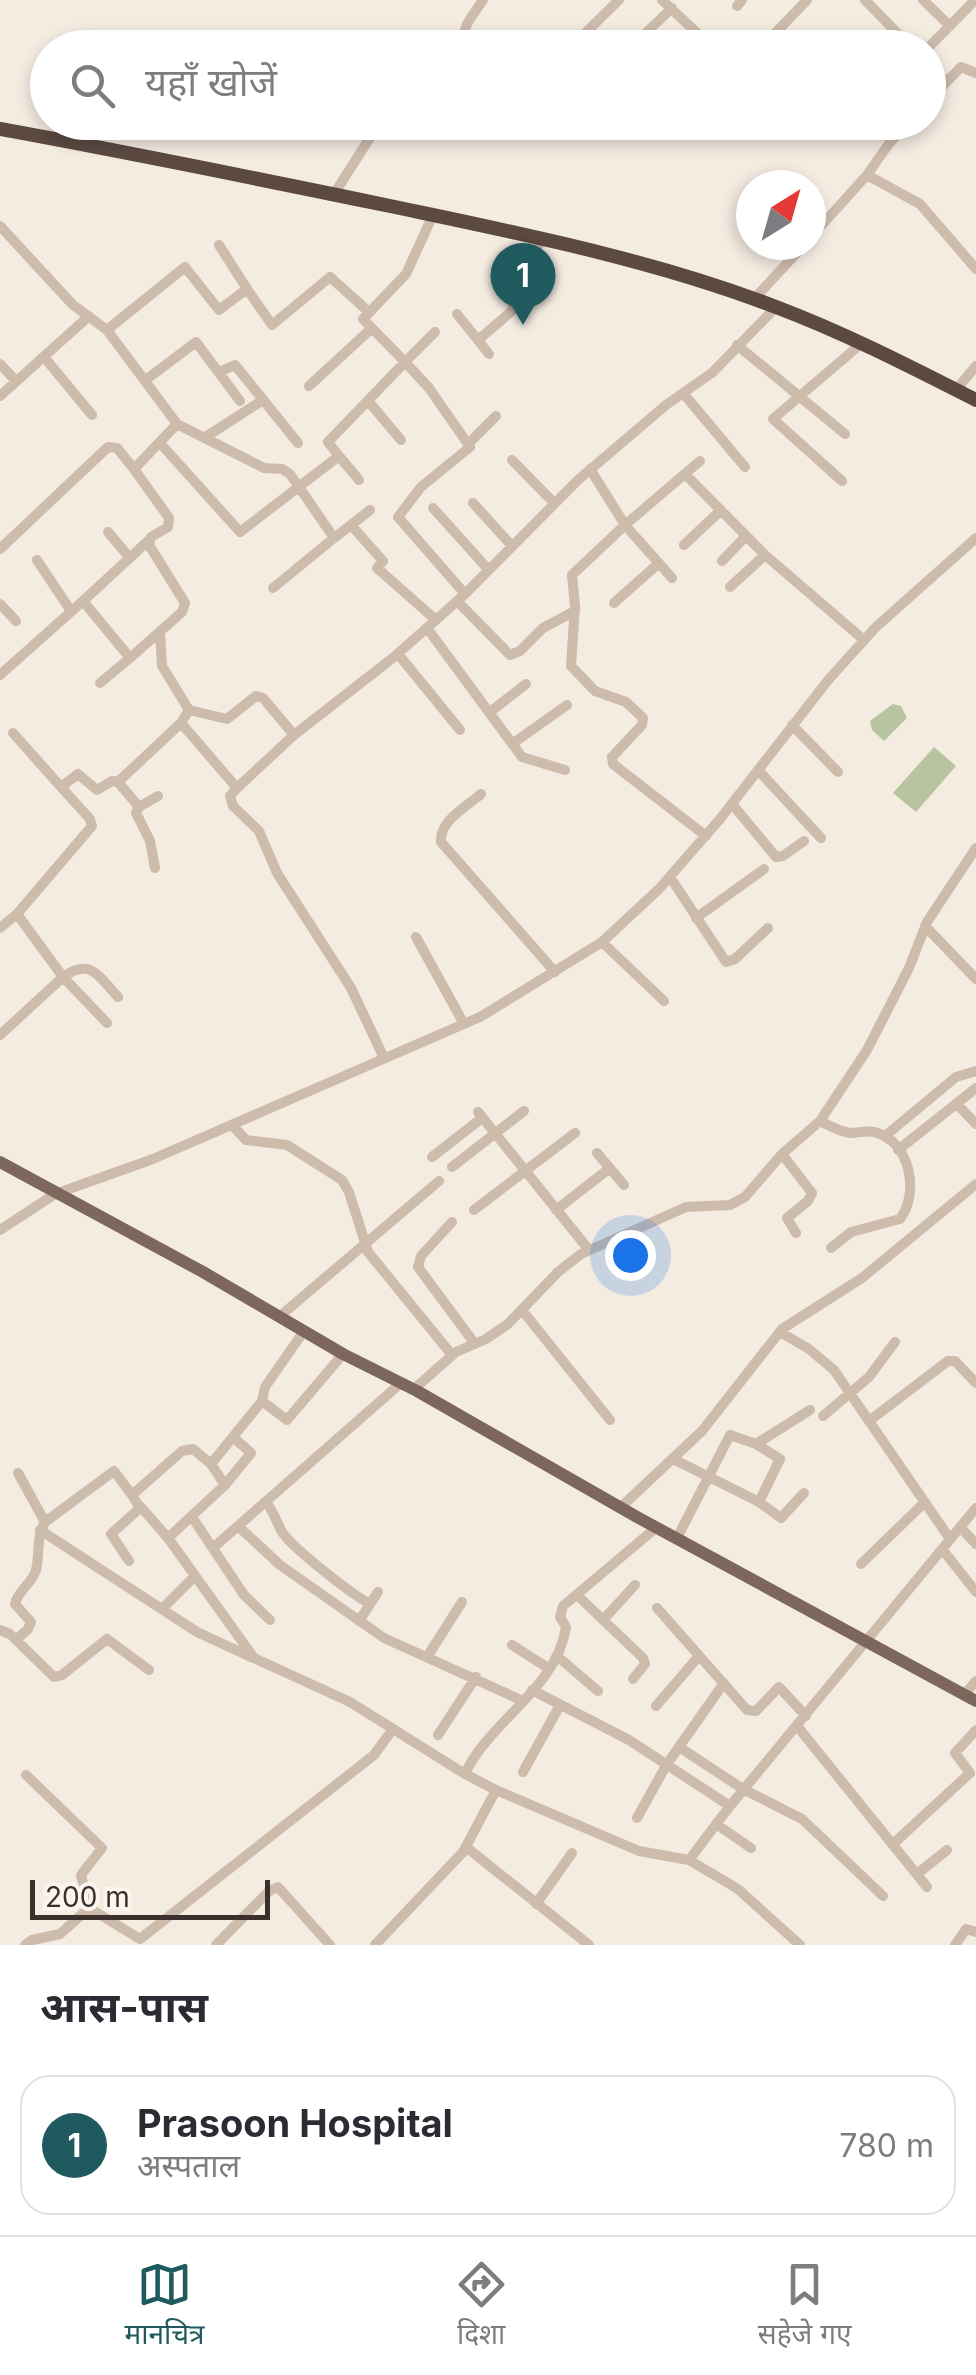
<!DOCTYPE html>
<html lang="hi">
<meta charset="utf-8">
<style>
body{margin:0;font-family:Inter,"Noto Sans Devanagari",sans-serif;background:#f2f2f3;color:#2b2b33}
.compass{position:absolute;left:736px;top:170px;width:90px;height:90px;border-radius:50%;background:#fff;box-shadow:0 5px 15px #0003;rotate:37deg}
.scale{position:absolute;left:30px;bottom:25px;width:240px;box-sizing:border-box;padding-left:10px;border:5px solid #3b302b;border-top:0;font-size:28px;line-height:35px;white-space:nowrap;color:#3b302b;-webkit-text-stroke:8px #fbf5ee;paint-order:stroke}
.you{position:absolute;left:630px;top:1255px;width:35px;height:35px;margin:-25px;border:8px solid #fff;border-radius:50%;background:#1a73e8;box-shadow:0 0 0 15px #1a73e833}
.badge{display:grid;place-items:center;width:65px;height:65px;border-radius:50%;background:#1f5a5e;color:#fff;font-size:32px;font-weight:700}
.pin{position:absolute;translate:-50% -82px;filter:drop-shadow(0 2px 5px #0008)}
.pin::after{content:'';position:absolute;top:52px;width:35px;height:30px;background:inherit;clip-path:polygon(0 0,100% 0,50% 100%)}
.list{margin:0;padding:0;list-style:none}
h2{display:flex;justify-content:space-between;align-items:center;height:130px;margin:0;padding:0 40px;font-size:42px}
h2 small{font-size:32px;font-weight:400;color:#7c7c81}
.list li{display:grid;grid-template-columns:65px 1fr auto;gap:30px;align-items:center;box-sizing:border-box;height:140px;margin:0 20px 20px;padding:0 20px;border:2px solid #e1e1e2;border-radius:30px}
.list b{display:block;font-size:38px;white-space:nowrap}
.list p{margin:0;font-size:32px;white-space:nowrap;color:#7c7c81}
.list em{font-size:32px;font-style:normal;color:#7c7c81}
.icon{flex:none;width:55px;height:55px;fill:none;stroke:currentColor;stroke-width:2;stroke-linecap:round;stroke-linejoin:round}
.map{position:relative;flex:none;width:976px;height:1945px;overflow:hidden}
.search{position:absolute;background:#fff;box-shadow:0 5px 15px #0003;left:30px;right:30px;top:30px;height:110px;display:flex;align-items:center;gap:25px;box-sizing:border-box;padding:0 35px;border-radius:55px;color:#7c7c81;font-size:38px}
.sheet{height:290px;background:#fff}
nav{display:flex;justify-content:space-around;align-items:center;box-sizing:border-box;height:140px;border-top:2px solid #e1e1e2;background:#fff;font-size:28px;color:#7c7c81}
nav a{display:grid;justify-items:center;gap:5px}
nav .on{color:#1f5a5e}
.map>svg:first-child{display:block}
.green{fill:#b8c4a0}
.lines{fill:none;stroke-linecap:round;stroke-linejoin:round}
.minor{stroke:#cdbbac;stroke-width:10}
.major{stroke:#7d675c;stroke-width:12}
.highway{stroke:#5c4a42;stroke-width:14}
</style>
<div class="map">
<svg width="976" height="1945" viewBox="0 0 976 1945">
<rect width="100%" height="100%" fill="#f4ebe1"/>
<path class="green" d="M 893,704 L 901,706 L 907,718 L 884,741 L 872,730 L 870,721 Z
M 934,747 L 956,766 L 916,812 L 893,793 Z"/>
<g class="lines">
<path class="minor" d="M 662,0 L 713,48
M 865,0 L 912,48
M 923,0 L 950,26
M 737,6 L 742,0
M 576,42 L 619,0
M 458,48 L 468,22 L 483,0
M 630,48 L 672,8
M 761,48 L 807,0
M 928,48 L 975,0
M 928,64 L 946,82
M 928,101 L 961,67 L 976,73
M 882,122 L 894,138
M 867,175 L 888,145 L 908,122
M 334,194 L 380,122
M 0,226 L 73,305 L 107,330 L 177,424 L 264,468 L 282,469 L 290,474 L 334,538 L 351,525 L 383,561 L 377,568 L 436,620
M 811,237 L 867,175 L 920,204 L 976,269
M 219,245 L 247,289
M 754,299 L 804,245
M 457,314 L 489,354
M 107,330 L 185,267 L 219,310 L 247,289 L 272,325 L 330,277 L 369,312
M 435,332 L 405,362 L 429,388 L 470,447 L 421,487 L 398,517 L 465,594
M 478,340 L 513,310 L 513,302 L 502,287 L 531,260 L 542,238
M 737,345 L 845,434
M 44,357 L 92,415
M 0,364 L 15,380
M 219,372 L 235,365 L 298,443
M 147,379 L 196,342 L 240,401
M 309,386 L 372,328
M 956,390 L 976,366
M 683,393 L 745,467
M 0,396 L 89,316
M 369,402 L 401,440
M 204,438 L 263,400
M 470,442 L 496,416
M 160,443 L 240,532 L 339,456 L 328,442 L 405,362 L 363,319 L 406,274 L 433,215
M 339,456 L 359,480
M 512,460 L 554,503
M 590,469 L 625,525 L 572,575 L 575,606 L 571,666 L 595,691 L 626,702 L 643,718 L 642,725 L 612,757 L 613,764 L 706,836
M 685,474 L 765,555 L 864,640
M 842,481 L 773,419 L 862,343
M 473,503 L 511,545
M 433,508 L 487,568
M 351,525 L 370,510
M 108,532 L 129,557
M 684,545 L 721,510
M 0,549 L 108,447 L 117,448 L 134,469
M 37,560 L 71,611
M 722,561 L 746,536
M 672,578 L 625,525 L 700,461
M 730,587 L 765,555
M 273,588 L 334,538
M 83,601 L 148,541
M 457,601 L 510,655 L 520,651 L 543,628 L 575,611
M 614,603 L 659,563
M 0,604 L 16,621
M 427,628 L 522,757 L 565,770
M 160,633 L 162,666 L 189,710 L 181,723 L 237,788 L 230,796 L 233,806 L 259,831 L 277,873 L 351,988 L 384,1058
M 398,654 L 460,730
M 0,675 L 83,601 L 130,658 L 182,612 L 185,603 L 149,545 L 151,537 L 168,527 L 169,518 L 134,469 L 177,424
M 100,683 L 130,658
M 189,710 L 227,719 L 256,696 L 263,698 L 294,735
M 490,712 L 526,684
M 792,725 L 838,772
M 13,733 L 61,787
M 512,744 L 567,705
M 758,770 L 821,838
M 118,782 L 139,807 L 158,796
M 237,788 L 294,735 L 394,657 L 465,594 L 578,480 L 666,405 L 713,372 L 776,307
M 481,794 C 466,807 439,821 441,842 L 555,972
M 732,804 L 776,857 L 783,856 L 804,841
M 139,807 L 136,813 L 150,841 L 155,868
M 670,877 L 726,962 L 735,959 L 768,928
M 696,918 L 764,869
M 925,926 L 976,979
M 0,928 L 17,914
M 416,937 L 464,1024
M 602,942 L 664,1001
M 107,1023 L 63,977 C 91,957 99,977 118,997
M 0,1035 L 63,977 L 17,914 L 92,826 L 90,819 L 61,787 L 78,774 L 97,790 L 112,781 L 118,782 L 181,723
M 957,1104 L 976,1124
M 478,1112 L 589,1250
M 820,1121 C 830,1126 840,1132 850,1133 C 858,1133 867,1130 874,1132 C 910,1140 920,1193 900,1219 L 851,1232 L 831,1248
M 232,1125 L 246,1140 L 287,1145 L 342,1180 L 349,1192 L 368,1252 L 452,1355
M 885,1136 L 956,1077 L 976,1071
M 898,1150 L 976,1088
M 597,1153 L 624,1185
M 782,1154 L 812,1193 L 808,1201 L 787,1218 L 796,1233
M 432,1157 L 482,1118
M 452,1167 L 524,1111
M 474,1210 L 575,1133
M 556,1210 L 610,1168
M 452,1222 L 421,1256 L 418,1267 L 475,1344
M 0,1230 L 55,1194 L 153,1159 L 480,1017 L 602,942 L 659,889 L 720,819 L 829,679 L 876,627 L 976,538
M 522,1310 L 610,1420
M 279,1317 L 439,1181
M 780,1332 L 809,1349 L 834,1370 L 950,1539
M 343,1354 L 287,1420 L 262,1401 L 211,1464 L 225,1485 L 168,1538 L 254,1658 L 350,1702 L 465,1774 L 496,1790 L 639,1851 L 689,1860 L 738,1889 L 800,1945
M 414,1389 L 456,1352 L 486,1339 L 508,1324 L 558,1272 L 581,1254 L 686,1207 L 730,1205 L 745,1197 L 782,1154 L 820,1121 L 867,1050 L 909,968 L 927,922 L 976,848
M 262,1401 L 265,1387 L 304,1331
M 823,1416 L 869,1377 L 895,1342
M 869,1421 L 948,1361 L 955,1361 L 976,1383
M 756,1444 L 780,1459 L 759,1502
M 673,1459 L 759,1502 L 781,1518 L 804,1493
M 18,1473 L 45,1522
M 225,1485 L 251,1453 L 233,1437
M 266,1502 C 274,1512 275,1519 281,1530 C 289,1546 353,1595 370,1604
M 140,1506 L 168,1538
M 621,1507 L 702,1431 L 782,1329 L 862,1278 L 976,1184
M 192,1517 L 244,1595 L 270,1620
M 238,1526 L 280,1565 L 384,1638 L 523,1701
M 960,1527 L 976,1544
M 40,1530 L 197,1632 L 253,1658
M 677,1538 L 730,1435 L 756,1444 L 810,1410
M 214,1547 L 401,1383
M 942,1549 L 976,1592
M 129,1561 L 111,1534 L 140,1508 L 132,1495
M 861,1564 L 925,1502
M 577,1595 L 643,1658 L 645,1664 L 633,1679
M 657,1608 L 747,1710 L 756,1711 L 779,1687 L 806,1716
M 162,1609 L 194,1577
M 603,1620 L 635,1585
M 359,1621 L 378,1592
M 0,1630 L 10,1634 L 54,1677 L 62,1675 L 107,1639 L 149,1670
M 16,1640 L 28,1629 L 31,1622 L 15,1604 C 18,1590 32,1584 36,1570 C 40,1554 36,1536 45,1522 L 114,1471 L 132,1495 L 182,1451 L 193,1449 L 211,1464
M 512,1645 L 548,1668
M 557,1656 L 598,1691
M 427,1657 L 462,1602
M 532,1690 L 629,1740 L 730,1806
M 965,1694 L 976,1681
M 656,1706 L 699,1656
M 797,1726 L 927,1887
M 438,1735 L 476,1677
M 679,1747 L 743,1789 L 802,1819 L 883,1896
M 523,1772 L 560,1705
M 465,1774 C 489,1721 557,1689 566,1627 L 560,1617 L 563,1606 L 657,1527
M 26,1775 L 102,1848 L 81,1875 L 89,1908
M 637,1818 L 667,1764 L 724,1683
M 716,1824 L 751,1848
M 893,1844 L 970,1773 L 955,1753 L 976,1730
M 466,1847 L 589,1945
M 689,1860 L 730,1806 L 976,1508
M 917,1874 L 947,1850
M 536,1904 L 572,1853
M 25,1945 L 32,1940 L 60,1934 L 89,1908 L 140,1939 L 374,1755 L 393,1729
M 216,1945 L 269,1891 L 278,1887 L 330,1945
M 375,1945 L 463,1852 L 496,1790
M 955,1945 L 966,1929 L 976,1932"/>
<path class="major" d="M 0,1162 L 203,1272 L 343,1354 L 417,1391 L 637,1517 L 976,1701"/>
<path class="highway" d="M 0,129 C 132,153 264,180 395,207 C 523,234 654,260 776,307 C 845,333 911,367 976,400"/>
</g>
</svg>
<svg class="compass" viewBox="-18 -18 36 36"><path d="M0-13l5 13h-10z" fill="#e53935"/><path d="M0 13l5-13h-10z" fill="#7c7c81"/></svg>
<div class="scale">200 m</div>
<div class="you"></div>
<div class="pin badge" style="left:523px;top:325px">1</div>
<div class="search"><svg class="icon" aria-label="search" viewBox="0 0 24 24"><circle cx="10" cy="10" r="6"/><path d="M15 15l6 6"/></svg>यहाँ खोजें</div>
</div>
<section class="sheet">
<h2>आस-पास<small></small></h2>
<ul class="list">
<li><span class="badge">1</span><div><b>Prasoon Hospital</b><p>अस्पताल</p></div><em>780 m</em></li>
</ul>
</section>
<nav>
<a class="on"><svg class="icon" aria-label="map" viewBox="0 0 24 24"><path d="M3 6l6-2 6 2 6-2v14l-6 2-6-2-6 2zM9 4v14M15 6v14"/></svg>मानचित्र</a>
<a><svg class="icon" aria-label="directions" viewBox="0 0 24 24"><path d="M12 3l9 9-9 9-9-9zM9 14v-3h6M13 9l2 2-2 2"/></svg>दिशा</a>
<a><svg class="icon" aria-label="saved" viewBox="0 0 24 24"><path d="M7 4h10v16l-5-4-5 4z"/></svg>सहेजे गए</a>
</nav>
